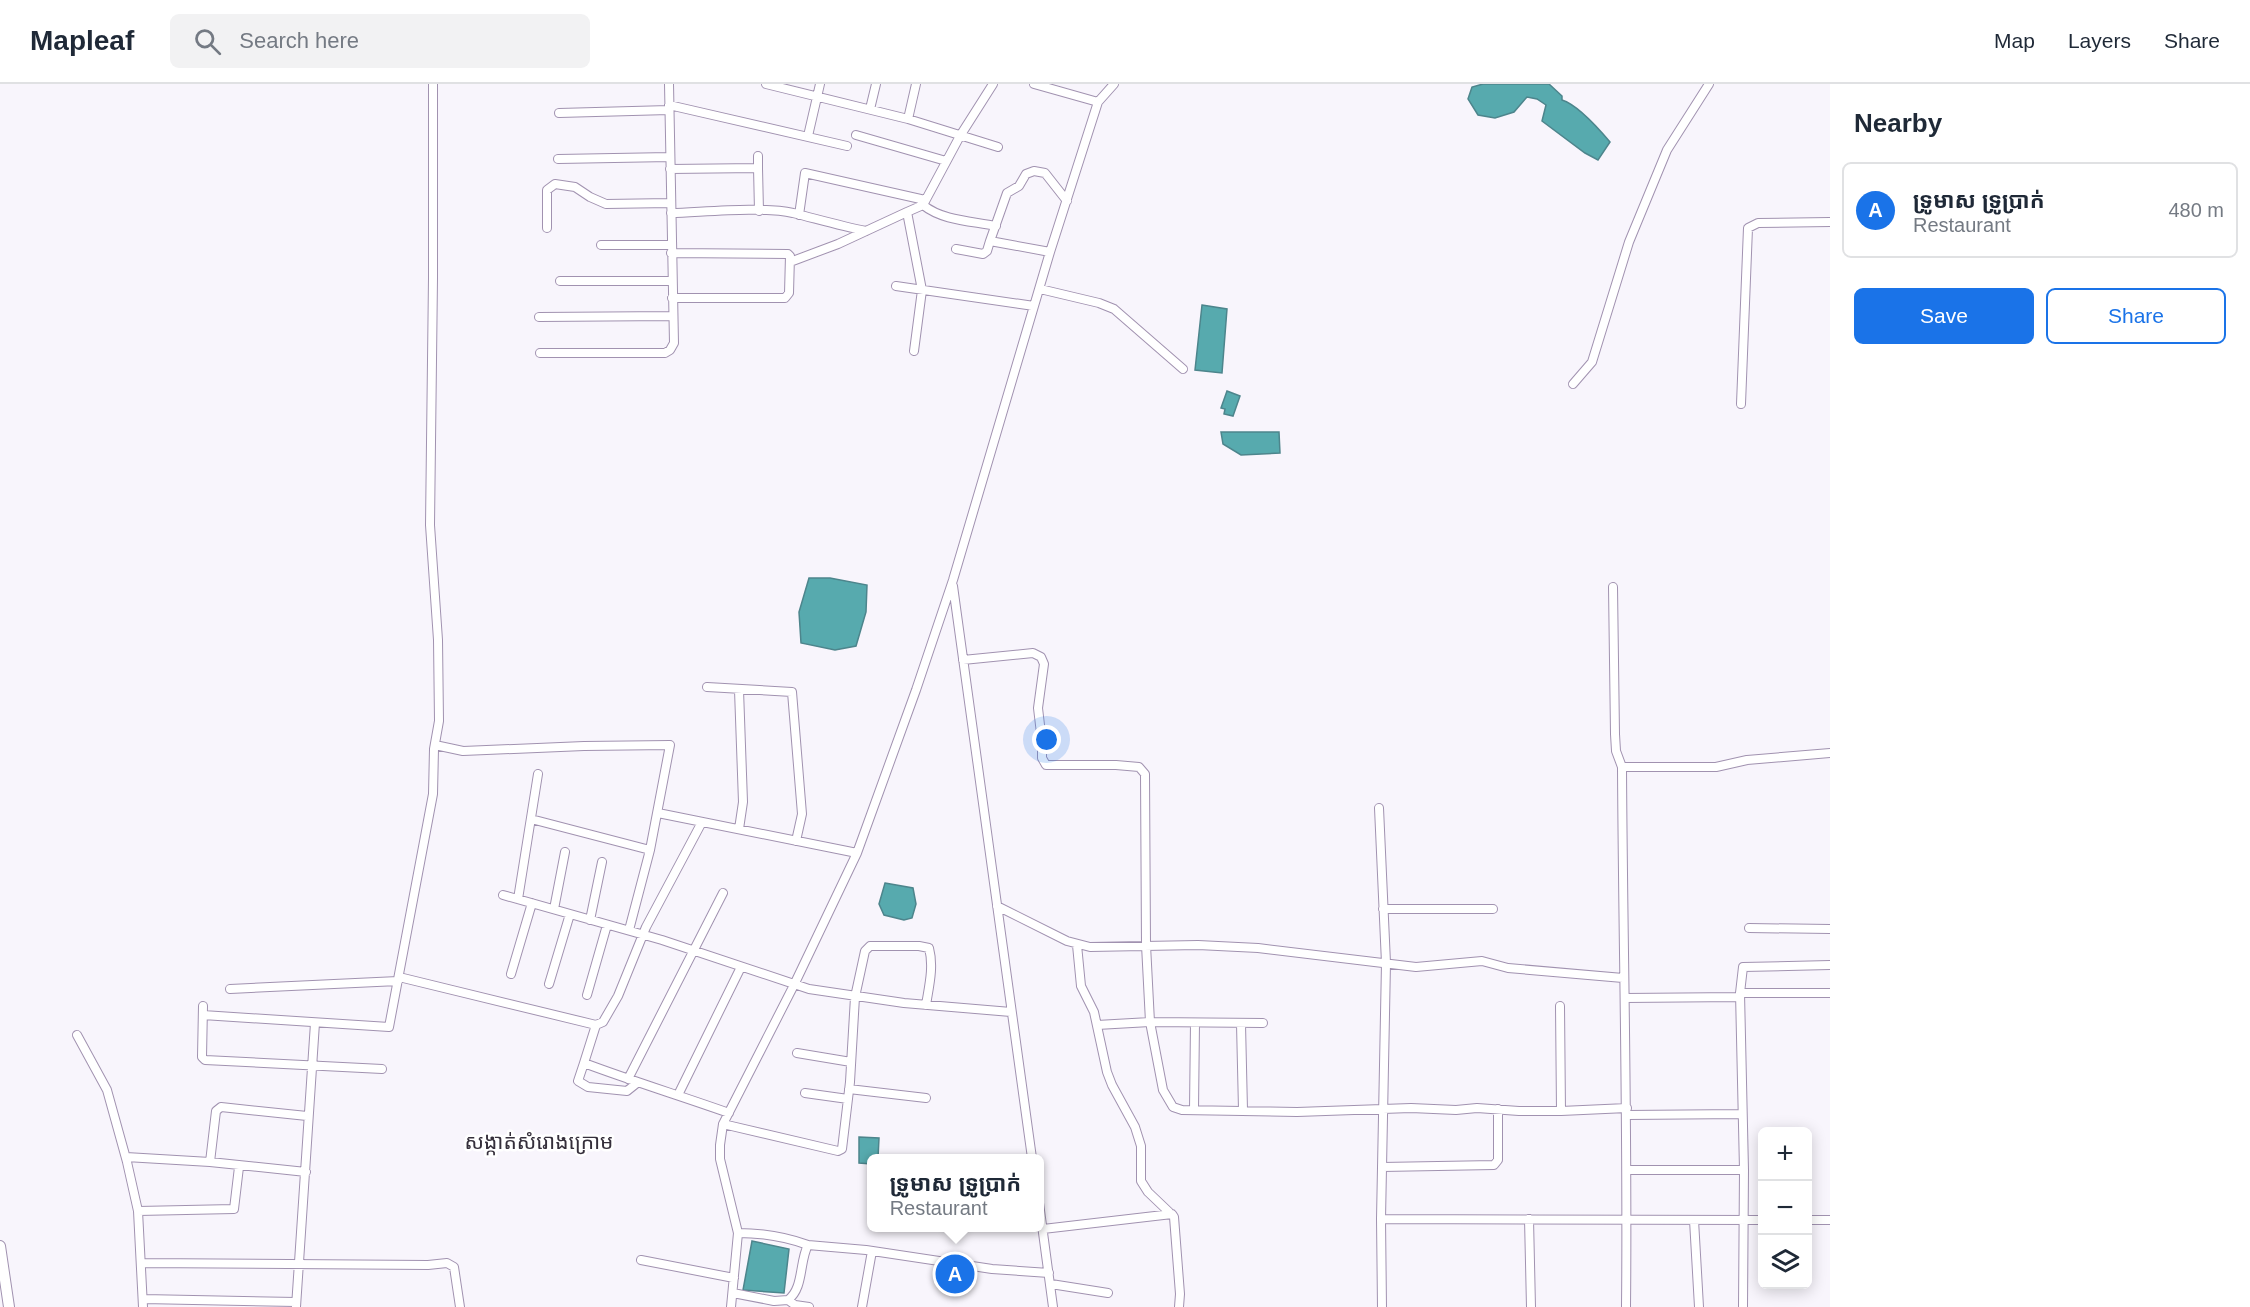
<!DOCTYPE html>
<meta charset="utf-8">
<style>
body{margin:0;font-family:Arial,"Noto Sans Khmer",sans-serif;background:#f2f2f3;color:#1f2937}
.controls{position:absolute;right:18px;bottom:18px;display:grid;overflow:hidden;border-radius:9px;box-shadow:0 3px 15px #0003}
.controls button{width:54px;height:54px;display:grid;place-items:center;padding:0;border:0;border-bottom:2px solid #e0e1e3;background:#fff;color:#1f2937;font:30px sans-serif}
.you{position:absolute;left:1047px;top:656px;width:21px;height:21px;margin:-15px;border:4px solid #fff;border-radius:50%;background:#1a73e8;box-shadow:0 0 0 9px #1a73e833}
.badge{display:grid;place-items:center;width:39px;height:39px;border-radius:50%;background:#1a73e8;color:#fff;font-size:20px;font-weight:700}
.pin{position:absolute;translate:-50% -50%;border:3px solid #fff;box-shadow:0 2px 6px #0006}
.popup{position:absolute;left:867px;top:1070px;width:177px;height:78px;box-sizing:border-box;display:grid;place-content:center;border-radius:9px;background:#fff;filter:drop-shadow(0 2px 4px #0005);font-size:20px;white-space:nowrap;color:#747a83}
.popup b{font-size:22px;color:#1f2937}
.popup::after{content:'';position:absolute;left:50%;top:100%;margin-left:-12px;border:12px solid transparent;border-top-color:#fff}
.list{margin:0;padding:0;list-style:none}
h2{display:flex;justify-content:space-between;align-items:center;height:78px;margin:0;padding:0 24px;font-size:26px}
h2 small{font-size:20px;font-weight:400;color:#747a83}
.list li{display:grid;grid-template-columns:39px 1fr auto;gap:18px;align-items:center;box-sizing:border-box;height:96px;margin:0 12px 12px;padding:0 12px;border:2px solid #e0e1e3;border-radius:9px}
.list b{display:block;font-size:22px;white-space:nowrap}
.list p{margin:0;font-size:20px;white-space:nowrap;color:#747a83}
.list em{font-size:20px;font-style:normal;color:#747a83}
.actions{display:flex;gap:12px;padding:18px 24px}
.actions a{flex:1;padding:14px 0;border:2px solid #1a73e8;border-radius:9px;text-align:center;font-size:21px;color:#1a73e8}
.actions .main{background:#1a73e8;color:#fff}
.icon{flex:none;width:33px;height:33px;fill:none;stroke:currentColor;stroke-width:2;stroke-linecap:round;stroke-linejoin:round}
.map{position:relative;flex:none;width:1830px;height:1223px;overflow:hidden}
header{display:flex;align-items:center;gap:36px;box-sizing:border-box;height:84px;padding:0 30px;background:#fff;border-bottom:2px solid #e0e1e3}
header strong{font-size:28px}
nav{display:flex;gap:33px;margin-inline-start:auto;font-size:21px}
.search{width:420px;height:54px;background:#f2f2f3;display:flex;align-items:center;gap:15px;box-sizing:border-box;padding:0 21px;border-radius:9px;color:#747a83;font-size:22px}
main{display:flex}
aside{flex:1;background:#fff}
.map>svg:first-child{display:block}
.water{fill:#57aaae;stroke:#4d858c;stroke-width:1.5}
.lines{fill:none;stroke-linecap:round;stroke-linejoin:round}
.minor-casing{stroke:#a192b0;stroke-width:10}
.major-casing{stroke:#a192b0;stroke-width:12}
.minor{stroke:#fff;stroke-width:8}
.major{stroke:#fff;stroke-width:10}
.labels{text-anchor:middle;stroke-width:5;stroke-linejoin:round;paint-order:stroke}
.quarter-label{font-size:21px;fill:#352f3b;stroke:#fff}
</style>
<header>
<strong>Mapleaf</strong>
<div class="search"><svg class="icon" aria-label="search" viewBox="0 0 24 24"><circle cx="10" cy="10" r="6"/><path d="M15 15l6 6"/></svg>Search here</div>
<nav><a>Map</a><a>Layers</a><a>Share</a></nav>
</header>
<main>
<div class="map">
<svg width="1830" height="1223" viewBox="0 0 1830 1223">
<rect width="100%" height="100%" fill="#f8f5fc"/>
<path class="water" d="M 1483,0 L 1549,0 L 1562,12 L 1562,16 C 1578,21 1599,45 1610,58 L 1598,76 L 1585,69 L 1542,37 L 1546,21 L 1537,15 L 1527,13 L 1514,28 L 1495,34 L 1478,31 L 1468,15 L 1472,3 Z
M 1202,221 L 1227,225 L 1222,289 L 1195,286 Z
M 1227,307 L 1240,312 L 1233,332 L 1224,330 L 1225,325 L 1221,324 Z
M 1221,348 L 1279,348 L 1280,369 L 1241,371 L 1223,360 Z
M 809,494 L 830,494 L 867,501 L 866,528 L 856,562 L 835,566 L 801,559 L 799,528 Z
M 885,799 L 913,804 L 916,820 L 912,834 L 904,836 L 884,831 L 879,820 Z
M 859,1053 L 879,1054 L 878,1074 L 871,1074 L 871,1080 L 859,1079 Z
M 752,1157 L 789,1165 L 784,1209 L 743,1206 Z"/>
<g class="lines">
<g class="minor-casing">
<path id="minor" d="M 766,0 L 908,35 L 998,63
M 1034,0 L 1098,18
M 669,21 L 847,62
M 870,25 L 876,0
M 559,29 L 669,26
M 908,35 L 916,0
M 856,51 L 946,77
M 808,52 L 820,0
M 558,75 L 670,73
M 758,84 L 758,72
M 670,85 L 758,84 L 759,127
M 923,121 C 943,137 972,137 996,142
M 671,129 C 705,128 761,122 793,129 C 817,135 841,142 866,147
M 799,131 L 805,89 L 925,116
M 547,144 L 547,106 L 555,100 L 575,103 L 590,113 L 606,120 L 670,119
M 601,161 L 671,161
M 956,165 L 983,170 L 987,167 L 990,157
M 1050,168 L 990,157 L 1007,109 L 1019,102 L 1026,90 L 1034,87 L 1045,89 L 1067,117
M 671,169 L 788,170 L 790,172 L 789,209 L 785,214 L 672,214
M 790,178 L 838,160 L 907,128
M 560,197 L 671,197
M 896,202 L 1034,222
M 1040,205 L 1099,219 L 1114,225 L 1183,285
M 539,233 L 673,232
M 914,267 L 922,206 L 907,128 L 923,121 L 960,52 L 993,0
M 540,269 L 665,269 L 670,266 L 674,259 L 669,0
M 1573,300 L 1592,278 L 1629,158 L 1667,66 L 1709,0
M 1741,320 L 1748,144 L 1758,139 L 1830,138
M 953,502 L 1032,1074
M 1613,503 L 1615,650 L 1616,667 L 1622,683 C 1623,863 1628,1043 1626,1223
M 963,576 L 1033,569 L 1041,573 L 1044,580 L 1038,624 L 1042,658 L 1042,674 L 1046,681 L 1116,681 L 1139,683 L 1145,690 L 1146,861 L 1150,938 L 1163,1006 L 1173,1023 L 1182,1026 L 1297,1028 L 1411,1024 L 1456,1026 L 1477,1024 L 1519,1027 L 1561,1027 L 1627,1024
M 707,603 L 792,608 L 802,730 L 796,757
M 739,606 L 743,718 L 739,745
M 435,661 L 463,667 L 584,662 L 670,661 L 650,766 L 629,846
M 1622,683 L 1716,683 L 1747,676 L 1830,669
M 1379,724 L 1386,879 L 1381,1135 L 1382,1223
M 658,729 L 857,769
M 531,735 L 650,766
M 503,811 L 662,856 L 809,905 L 904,919 L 1011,928
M 518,815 L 538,690
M 997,822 L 1067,857 L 1090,863 L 1198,861 L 1258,864 L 1416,883 L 1482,877 L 1508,884 L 1623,894
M 554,825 L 565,768
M 1383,825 L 1493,825
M 590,836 L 602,778
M 1749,844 L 1830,845
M 1077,861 L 1081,902 L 1094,928 L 1107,988 L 1112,1001 L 1135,1043 L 1141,1062 L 1141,1097 L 1148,1108 L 1169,1128
M 511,890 L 532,819
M 399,893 L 596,941 L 603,938 L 618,912 L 646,843 L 702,738
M 549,900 L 570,830
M 230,905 L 398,897
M 1740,909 L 1743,883 L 1830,881
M 587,911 L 607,841
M 1625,914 L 1739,913
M 203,922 L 202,973 L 205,976 L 382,985
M 1560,922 L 1561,1027
M 203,931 L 389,943 L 433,710 L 434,665 L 439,637 L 438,556 L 430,441 L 433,194 L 433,0
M 1241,940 L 1243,1026
M 596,941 L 584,979 C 632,997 681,1012 729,1029
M 1097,941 L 1150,938 L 1263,939
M 77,951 L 107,1006 L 127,1078 L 138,1127 L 143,1223
M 797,969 L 851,978
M 584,979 L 578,997 L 588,1003 L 627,1007 L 637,999
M 628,995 L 723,809
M 849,1005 L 926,1014
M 805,1009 L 848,1015
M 678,1011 L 741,883
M 1194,1025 L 1195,939
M 1627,1031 L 1742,1030
M 723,1040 L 838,1067 L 842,1065 L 850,998 L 855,913 L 865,867 L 870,862 L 919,862 L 929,864 C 934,883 929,902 926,921
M 126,1073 L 210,1078 L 306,1088
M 210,1078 L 216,1027 L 221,1023 L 307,1032
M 1382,1083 L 1494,1081 L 1498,1076 L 1498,1025
M 1627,1086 L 1744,1086
M 1039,1119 L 1053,1223
M 138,1127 L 234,1125 L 239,1083
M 1381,1135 L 1762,1136
M 1529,1135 L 1531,1223
M 1694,1136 L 1699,1223
M 1808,1136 L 1830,1136
M 1043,1145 L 1172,1130 L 1174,1133 L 1180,1210 L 1179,1223
M 738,1149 C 762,1149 786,1153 808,1161
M 641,1176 L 734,1194
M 142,1179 L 428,1181 L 447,1179 L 454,1183 L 460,1223
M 1051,1200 L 1108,1209
M 733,1209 L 774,1217 L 788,1216 C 804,1204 799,1178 808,1161 L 866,1166 L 992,1185 L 1049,1189
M 143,1215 L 296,1218
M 788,1216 L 795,1221 L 809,1223
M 296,1223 L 315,939
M 731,1223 L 738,1149 L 720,1075 L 720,1061 L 723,1040 L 794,901 L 857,769 L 916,606 L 953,496 L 1050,168 L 1098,18 L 1114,0
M 862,1223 L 872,1167
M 1743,1223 L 1744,1086 L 1740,909 L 1830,909"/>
</g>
<g class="major-casing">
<path id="major" d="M 0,1162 L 9,1223"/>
</g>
<use href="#minor" class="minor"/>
<use href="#major" class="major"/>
</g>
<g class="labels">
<g class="quarter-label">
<text x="539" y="1065">សង្កាត់សំរោងក្រោម</text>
</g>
</g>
</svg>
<div class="controls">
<button>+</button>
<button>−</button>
<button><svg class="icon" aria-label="layers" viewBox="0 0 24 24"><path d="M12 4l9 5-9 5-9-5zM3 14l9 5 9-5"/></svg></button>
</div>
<div class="you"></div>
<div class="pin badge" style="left:955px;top:1190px">A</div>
<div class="popup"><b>ទ្រូមាស ទ្រូប្រាក់</b>Restaurant</div>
</div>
<aside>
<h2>Nearby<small></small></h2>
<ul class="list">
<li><span class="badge">A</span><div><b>ទ្រូមាស ទ្រូប្រាក់</b><p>Restaurant</p></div><em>480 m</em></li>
</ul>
<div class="actions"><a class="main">Save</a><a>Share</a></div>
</aside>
</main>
